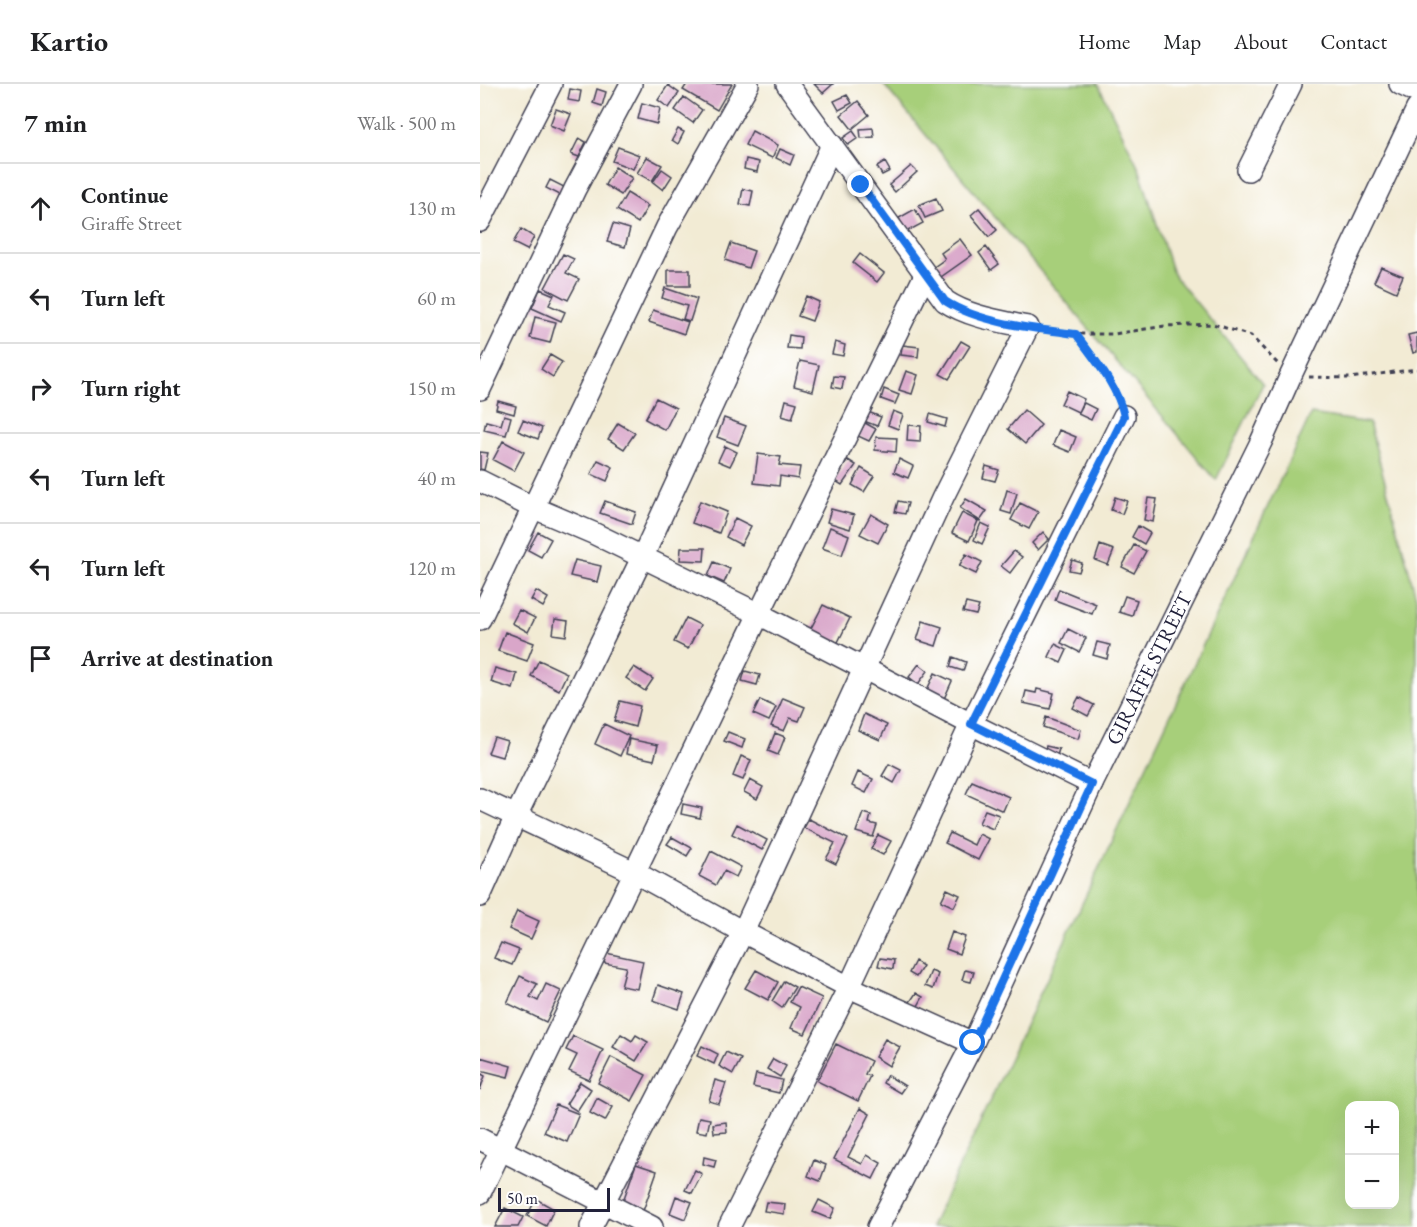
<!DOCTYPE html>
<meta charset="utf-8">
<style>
body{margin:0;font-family:"EB Garamond",serif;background:#f6f6f6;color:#202124}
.controls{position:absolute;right:18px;bottom:18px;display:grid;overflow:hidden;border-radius:12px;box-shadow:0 6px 24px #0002}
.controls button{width:54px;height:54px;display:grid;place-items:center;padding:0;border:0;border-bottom:2px solid #e0e0e0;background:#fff;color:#202124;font:30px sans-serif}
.scale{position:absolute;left:18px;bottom:15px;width:112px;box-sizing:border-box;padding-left:6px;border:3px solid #22223b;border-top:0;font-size:16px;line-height:21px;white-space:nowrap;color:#22223b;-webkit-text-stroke:4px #fff;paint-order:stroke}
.stop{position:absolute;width:18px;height:18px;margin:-14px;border:4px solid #1a73e8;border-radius:50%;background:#fff}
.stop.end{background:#1a73e8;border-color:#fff;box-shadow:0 2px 6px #0008}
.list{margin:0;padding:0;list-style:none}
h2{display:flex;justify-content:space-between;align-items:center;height:78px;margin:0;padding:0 24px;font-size:26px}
h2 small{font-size:20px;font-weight:400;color:#757577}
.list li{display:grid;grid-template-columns:39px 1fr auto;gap:18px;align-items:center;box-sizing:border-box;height:90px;padding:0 24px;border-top:2px solid #e0e0e0}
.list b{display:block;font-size:22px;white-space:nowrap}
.list p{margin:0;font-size:20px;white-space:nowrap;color:#757577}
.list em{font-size:20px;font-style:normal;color:#757577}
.icon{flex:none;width:33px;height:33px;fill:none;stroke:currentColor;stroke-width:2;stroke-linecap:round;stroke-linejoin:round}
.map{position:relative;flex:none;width:937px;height:1143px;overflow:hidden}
header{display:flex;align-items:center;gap:36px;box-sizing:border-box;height:84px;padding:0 30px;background:#fff;border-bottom:2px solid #e0e0e0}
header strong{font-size:28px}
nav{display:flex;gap:33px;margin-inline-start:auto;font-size:21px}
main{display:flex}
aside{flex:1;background:#fff}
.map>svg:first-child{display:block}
.green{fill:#a7cf7a;stroke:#64785a;stroke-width:1.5;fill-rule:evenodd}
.building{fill:#d9a6c9}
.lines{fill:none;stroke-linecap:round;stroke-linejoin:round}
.minor-casing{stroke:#414052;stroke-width:24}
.path{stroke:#414052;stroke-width:3;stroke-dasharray:4.5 4.5;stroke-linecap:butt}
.minor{stroke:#fff;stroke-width:21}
.route{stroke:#1a73e8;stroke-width:8}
.labels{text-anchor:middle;stroke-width:4.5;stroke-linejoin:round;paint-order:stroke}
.street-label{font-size:21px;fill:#22223b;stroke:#fff}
</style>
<header>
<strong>Kartio</strong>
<nav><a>Home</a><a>Map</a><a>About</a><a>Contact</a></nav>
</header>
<main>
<aside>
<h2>7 min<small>Walk · 500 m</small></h2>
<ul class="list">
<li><svg class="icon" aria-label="ahead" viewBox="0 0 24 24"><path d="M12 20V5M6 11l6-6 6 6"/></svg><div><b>Continue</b><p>Giraffe Street</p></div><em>130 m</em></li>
<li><svg class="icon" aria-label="left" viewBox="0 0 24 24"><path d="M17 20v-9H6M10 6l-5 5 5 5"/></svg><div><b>Turn left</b></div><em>60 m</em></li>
<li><svg class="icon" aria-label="right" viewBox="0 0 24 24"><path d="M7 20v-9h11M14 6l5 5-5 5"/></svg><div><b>Turn right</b></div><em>150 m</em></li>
<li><svg class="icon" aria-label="left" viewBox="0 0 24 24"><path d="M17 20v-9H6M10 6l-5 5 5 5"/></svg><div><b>Turn left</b></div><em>40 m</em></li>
<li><svg class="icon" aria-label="left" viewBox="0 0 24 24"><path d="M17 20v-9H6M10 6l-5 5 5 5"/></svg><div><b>Turn left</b></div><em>120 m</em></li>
<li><svg class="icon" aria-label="arrive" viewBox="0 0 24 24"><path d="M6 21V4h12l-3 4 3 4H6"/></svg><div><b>Arrive at destination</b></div></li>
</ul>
</aside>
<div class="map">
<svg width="937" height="1143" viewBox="0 0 937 1143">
<rect width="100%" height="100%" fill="#fff"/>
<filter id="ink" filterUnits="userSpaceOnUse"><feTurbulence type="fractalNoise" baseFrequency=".0167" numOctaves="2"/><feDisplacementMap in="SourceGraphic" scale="12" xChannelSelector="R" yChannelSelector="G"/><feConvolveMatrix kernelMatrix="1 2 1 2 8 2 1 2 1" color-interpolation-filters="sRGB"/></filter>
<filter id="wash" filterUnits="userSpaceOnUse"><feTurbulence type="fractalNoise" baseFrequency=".008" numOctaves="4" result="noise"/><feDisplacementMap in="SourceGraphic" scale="24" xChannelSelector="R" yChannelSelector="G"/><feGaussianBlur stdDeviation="1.35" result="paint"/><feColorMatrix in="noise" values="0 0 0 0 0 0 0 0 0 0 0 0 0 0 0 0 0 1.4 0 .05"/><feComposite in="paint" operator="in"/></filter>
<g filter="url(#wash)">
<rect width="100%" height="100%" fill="#f2ebd4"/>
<path class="green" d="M 403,0 L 618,0 L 659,84 L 693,190 L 783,300 L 736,396 Z
M 831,330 L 889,339 L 937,516 L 937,1143 L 451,1143 ZM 870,1022 L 914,1022 L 914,1120 L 870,1120 Z"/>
<g id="blocks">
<path class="building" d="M 207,0 L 252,0 L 237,26 L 203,6 Z
M 334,0 L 353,0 L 343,9 Z
M 188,1 L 199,9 L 189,24 L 178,16 Z
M 90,5 L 101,7 L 99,18 L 88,16 Z
M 117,5 L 126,8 L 122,22 L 113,19 Z
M 367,11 L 372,19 L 359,26 L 354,17 Z
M 204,13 L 222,26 L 213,39 L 195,26 Z
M 378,17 L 389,31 L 372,45 L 361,31 Z
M 162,19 L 180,24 L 177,40 L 158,35 Z
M 76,25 L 91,30 L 84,47 L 70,41 Z
M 393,44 L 394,53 L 381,54 L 380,45 Z
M 198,45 L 204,48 L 198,60 L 192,56 Z
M 272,47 L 298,61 L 292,74 L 265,61 Z
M 373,47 L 378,54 L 368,61 L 363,54 Z
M 99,54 L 106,58 L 99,73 L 91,70 Z
M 138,63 L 159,71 L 153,85 L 132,77 Z
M 300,65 L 314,71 L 310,81 L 296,74 Z
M 167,73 L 182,81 L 172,97 L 157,89 Z
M 266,75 L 279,78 L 277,88 L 264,85 Z
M 405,78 L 410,87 L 402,91 L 397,83 Z
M 431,82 L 437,88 L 415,108 L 409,101 Z
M 135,83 L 152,94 L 141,111 L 125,101 Z
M 182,85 L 192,92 L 183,106 L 173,98 Z
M 70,96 L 84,103 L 80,111 L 66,104 Z
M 263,105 L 273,107 L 270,122 L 260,120 Z
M 147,109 L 168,122 L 158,139 L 137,126 Z
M 456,114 L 462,127 L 445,134 L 439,121 Z
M 499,124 L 517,146 L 509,153 L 491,131 Z
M 435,125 L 443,139 L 426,148 L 419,134 Z
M 133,140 L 150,145 L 145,163 L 127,158 Z
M 41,145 L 54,153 L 47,166 L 33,159 Z
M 480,155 L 492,171 L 458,195 L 451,185 L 465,175 L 461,169 Z
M 251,159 L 274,167 L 268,184 L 245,176 Z
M 506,163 L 519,180 L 511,186 L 499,169 Z
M 83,170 L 94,175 L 86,189 L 99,195 L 88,216 L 65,204 Z
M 380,170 L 404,189 L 397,198 L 373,179 Z
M 901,183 L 923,192 L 916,208 L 894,198 Z
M 188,186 L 210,186 L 210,202 L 188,202 Z
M 185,204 L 217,215 L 210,237 L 203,235 L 207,222 L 182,214 Z
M 60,205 L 74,211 L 69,221 L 85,228 L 81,237 L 52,224 Z
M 326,212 L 339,218 L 332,237 L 318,232 Z
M 173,226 L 208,238 L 204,250 L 169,238 Z
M 55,233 L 76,238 L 70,259 L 50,254 Z
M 937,249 L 937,268 L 933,269 L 928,251 Z
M 309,251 L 321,253 L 320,265 L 307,264 Z
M 481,257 L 490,262 L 469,295 L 460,290 Z
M 355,258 L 365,261 L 363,272 L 352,270 Z
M 422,261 L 439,263 L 438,273 L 421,271 Z
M 70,271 L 82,278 L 73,293 L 61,285 Z
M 320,277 L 339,281 L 333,307 L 314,302 Z
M 426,287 L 438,291 L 432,310 L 419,306 Z
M 354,292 L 364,293 L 362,305 L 352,303 Z
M 404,305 L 419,311 L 415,320 L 401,315 Z
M 587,307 L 604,315 L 598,328 L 581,320 Z
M 176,314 L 196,324 L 185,346 L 165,335 Z
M 306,316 L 317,319 L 312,335 L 302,332 Z
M 18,317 L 36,322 L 34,330 L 16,325 Z
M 604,319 L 616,325 L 611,336 L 598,330 Z
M 544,326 L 561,341 L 545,360 L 528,345 Z
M 413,327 L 423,331 L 418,345 L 408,341 Z
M 388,328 L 401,333 L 397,342 L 384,337 Z
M 450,330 L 467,335 L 465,343 L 448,338 Z
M 24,331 L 31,333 L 26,351 L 4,346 L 6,337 L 21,341 Z
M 244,334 L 266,342 L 258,361 L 237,353 Z
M 43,336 L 62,344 L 58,355 L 38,347 Z
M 138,339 L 155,349 L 144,365 L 128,355 Z
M 385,339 L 396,345 L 389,357 L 378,352 Z
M 428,341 L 441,342 L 440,358 L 427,357 Z
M 579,346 L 596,353 L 590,368 L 573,361 Z
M 396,353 L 417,354 L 416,368 L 395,366 Z
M 23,357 L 44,368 L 34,387 L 13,376 Z
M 245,362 L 257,368 L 250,382 L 238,377 Z
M 0,368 L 8,369 L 4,386 L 0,385 Z
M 278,370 L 301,373 L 299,381 L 320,383 L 318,395 L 300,392 L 299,402 L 274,399 Z
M 419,375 L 433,382 L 428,394 L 414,388 Z
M 118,376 L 133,383 L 127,397 L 111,390 Z
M 368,376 L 376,381 L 362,401 L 354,396 Z
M 506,382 L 519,386 L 515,397 L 503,394 Z
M 381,384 L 394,392 L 384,408 L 372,401 Z
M 527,406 L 537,409 L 531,430 L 521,427 Z
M 635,413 L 647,417 L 642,430 L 631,426 Z
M 668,414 L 677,415 L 673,438 L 664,436 Z
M 486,415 L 507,427 L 500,437 L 480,424 Z
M 125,417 L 156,428 L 152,440 L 120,429 Z
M 220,417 L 247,428 L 239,449 L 212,439 Z
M 418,417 L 428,419 L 425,430 L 415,428 Z
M 540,419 L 558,428 L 549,445 L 531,436 Z
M 351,425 L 374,431 L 370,445 L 347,438 Z
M 482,429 L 498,437 L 489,457 L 472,449 Z
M 391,430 L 408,440 L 398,459 L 380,450 Z
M 255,434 L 271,442 L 261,461 L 246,453 Z
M 501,439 L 510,443 L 502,460 L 494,456 Z
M 658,442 L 670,449 L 664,460 L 652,453 Z
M 350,443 L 369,451 L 362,471 L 342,464 Z
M 58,448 L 71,455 L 61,473 L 48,466 Z
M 563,448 L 569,455 L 558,466 L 552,459 Z
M 620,461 L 634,466 L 628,481 L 615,476 Z
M 654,461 L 666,467 L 654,489 L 642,483 Z
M 201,464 L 225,464 L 224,477 L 200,476 Z
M 534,467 L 542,473 L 530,489 L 521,482 Z
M 486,470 L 502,478 L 496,490 L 479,482 Z
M 95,476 L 121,482 L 117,498 L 90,492 Z
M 592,476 L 602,479 L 599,488 L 589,486 Z
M 234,478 L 250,485 L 244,499 L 228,492 Z
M 579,505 L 616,520 L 612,530 L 575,516 Z
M 56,507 L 68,514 L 63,523 L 51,516 Z
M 645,512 L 657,516 L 652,532 L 639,528 Z
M 486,519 L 499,522 L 496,531 L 483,528 Z
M 343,521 L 370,534 L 354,566 L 327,552 Z
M 39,526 L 55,534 L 48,548 L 32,539 Z
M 206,534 L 220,541 L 208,565 L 194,558 Z
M 75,535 L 88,537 L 86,552 L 73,550 Z
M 443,537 L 462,543 L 456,562 L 437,556 Z
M 588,545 L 606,554 L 599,568 L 581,559 Z
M 25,548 L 54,559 L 47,577 L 18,567 Z
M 617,558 L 630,561 L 627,575 L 613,571 Z
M 575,560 L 587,566 L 581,579 L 569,573 Z
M 473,573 L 486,578 L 483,587 L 470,583 Z
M 59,576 L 87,589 L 79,606 L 51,592 Z
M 439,580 L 448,587 L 438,600 L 429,593 Z
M 154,583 L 173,595 L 165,607 L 146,594 Z
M 15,584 L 37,590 L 33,605 L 11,598 Z
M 265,587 L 280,591 L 277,601 L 262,597 Z
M 455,589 L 472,597 L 463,617 L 446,608 Z
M 557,605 L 574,609 L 570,625 L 543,619 L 546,607 L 556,609 Z
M 599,613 L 614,621 L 608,632 L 593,624 Z
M 303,614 L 325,623 L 319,637 L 310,634 L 304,647 L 291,642 Z
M 280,616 L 296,623 L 289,637 L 273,630 Z
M 140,617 L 160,622 L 155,643 L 134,637 Z
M 384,630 L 407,641 L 400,656 L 378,646 Z
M 566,633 L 601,646 L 598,655 L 563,643 Z
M 124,640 L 149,652 L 140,672 L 115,660 Z
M 248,648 L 265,655 L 262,664 L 244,657 Z
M 295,649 L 305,653 L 298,671 L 288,667 Z
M 14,653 L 27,657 L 22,673 L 8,669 Z
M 149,655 L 178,661 L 174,676 L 146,670 Z
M 566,662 L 579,665 L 576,675 L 563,672 Z
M 261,672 L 271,676 L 263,696 L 253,692 Z
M 409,680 L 421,686 L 414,699 L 402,692 Z
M 378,688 L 393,695 L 386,709 L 372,702 Z
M 270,696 L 283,703 L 277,715 L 264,708 Z
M 492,697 L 529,713 L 523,727 L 486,710 Z
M 203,720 L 222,724 L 220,734 L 201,730 Z
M 505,726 L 519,731 L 513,745 L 499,739 Z
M 383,729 L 391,731 L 389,739 L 397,741 L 393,753 L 376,748 Z
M 329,735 L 368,755 L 356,780 L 346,775 L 355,759 L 324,744 Z
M 257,740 L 287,756 L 282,766 L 252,750 Z
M 470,749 L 494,761 L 499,750 L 509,755 L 498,776 L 465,759 Z
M 398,751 L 411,757 L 403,771 L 391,765 Z
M 192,753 L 212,764 L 207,772 L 187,760 Z
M 231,767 L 261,783 L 256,793 L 244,787 L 236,801 L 219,792 Z
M 467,805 L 480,811 L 474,823 L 461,817 Z
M 37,827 L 59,837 L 51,855 L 29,845 Z
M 472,848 L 485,853 L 479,870 L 466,865 Z
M 21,859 L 39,866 L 32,881 L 14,874 Z
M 126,869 L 163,877 L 157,905 L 141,902 L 146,883 L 124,879 Z
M 400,874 L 414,876 L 413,885 L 398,882 Z
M 435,877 L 443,882 L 436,893 L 429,889 Z
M 276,886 L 298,898 L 288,916 L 265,904 Z
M 485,886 L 494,888 L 491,898 L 482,896 Z
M 451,887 L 458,890 L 453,905 L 445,902 Z
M 40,892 L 57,900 L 50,913 L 58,917 L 66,900 L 81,907 L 66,938 L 27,919 Z
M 304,897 L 315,903 L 302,924 L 292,917 Z
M 178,901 L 204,910 L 199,925 L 173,916 Z
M 318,903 L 342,914 L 325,950 L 311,944 L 320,923 L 310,918 Z
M 436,909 L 443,913 L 434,929 L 426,924 Z
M 141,950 L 152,957 L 156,951 L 168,958 L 156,977 L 133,963 Z
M 93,952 L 123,966 L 109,996 L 89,987 L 97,971 L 86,966 Z
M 405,955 L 420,963 L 409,982 L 395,973 Z
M 356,960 L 391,977 L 385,990 L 390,992 L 378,1017 L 337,997 Z
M 222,962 L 238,970 L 234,980 L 217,972 Z
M 246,968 L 261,975 L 253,990 L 239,982 Z
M 0,973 L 31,982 L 28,993 L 0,986 Z
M 131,973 L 166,991 L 152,1017 L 118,999 Z
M 293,975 L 306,982 L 300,993 L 287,985 Z
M 0,989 L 5,992 L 0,1006 Z
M 276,990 L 302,996 L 299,1009 L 273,1003 Z
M 407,991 L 425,1002 L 420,1009 L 403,999 Z
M 235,996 L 246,999 L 239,1020 L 229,1017 Z
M 100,998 L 111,1005 L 97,1027 L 86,1020 Z
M 117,1014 L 133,1023 L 125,1037 L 110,1029 Z
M 76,1021 L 99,1030 L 87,1058 L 64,1048 Z
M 380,1024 L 390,1030 L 368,1073 L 382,1080 L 387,1071 L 401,1079 L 393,1095 L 354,1075 Z
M 219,1033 L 230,1035 L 227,1049 L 216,1047 Z
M 246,1038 L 247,1048 L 234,1049 L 233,1040 Z
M 224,1073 L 236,1076 L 234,1083 L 223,1080 Z
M 334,1076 L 346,1081 L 340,1097 L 328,1092 Z
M 156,1080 L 177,1087 L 163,1127 L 142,1120 Z
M 215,1086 L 222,1090 L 212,1109 L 205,1106 Z
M 196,1112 L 212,1118 L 205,1135 L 190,1129 Z
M 56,1115 L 74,1125 L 66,1142 L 47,1132 Z
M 339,1116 L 355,1124 L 350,1135 L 333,1128 Z
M 286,1118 L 305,1120 L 304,1130 L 284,1127 Z
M 25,1124 L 43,1133 L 38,1143 L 15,1143 Z"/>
</g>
</g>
<g filter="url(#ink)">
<use href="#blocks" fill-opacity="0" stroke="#414052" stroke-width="1.5"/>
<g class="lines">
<g class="minor-casing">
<g id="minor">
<path d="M 920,0 L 937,8"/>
<path d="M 768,86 L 811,0"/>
<path d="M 0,137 L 71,0"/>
<path d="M 0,305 L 95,105 L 151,0"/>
<path d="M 0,397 L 52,423 L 113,449 L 279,530 L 491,640 L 612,700"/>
<path d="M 0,535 L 187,143 L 268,0"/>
<path d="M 0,715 L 154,788 L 263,848 L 369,903 L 493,959"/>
<path d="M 0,812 L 36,732 L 162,474 L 352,61"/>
<path d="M 0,1055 L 172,1143"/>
<path d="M 0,1109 L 279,530 L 445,191"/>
<path d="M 111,1143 L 263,848 L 463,413 L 548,243 C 520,237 489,233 465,217 L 307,0"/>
<path d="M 249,1143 L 369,903 L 491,640 L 644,332"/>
<path id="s1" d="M 398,1143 L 493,959 L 612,700 L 781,358 L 810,293 L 937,25"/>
</g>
</g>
<path class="path" d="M 564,246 L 596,250 L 634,250 L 685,242 L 733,240 L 771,252 L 798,280
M 596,250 L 628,295 L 640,315
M 829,293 L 870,294 L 937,285"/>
<use href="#minor" class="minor"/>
</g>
</g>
<g class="lines" filter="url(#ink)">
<path class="route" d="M 381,101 L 465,217 C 499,239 556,245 596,250 C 614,275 637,301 644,332 L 491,640 L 612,700 L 493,959"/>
</g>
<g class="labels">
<g class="street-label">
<text dy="7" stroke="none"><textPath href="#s1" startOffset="621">GIRAFFE STREET</textPath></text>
</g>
</g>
</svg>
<div class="controls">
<button>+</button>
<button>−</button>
</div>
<div class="scale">50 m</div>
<div class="stop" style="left:493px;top:959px"></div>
<div class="stop end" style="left:381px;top:101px"></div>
</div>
</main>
